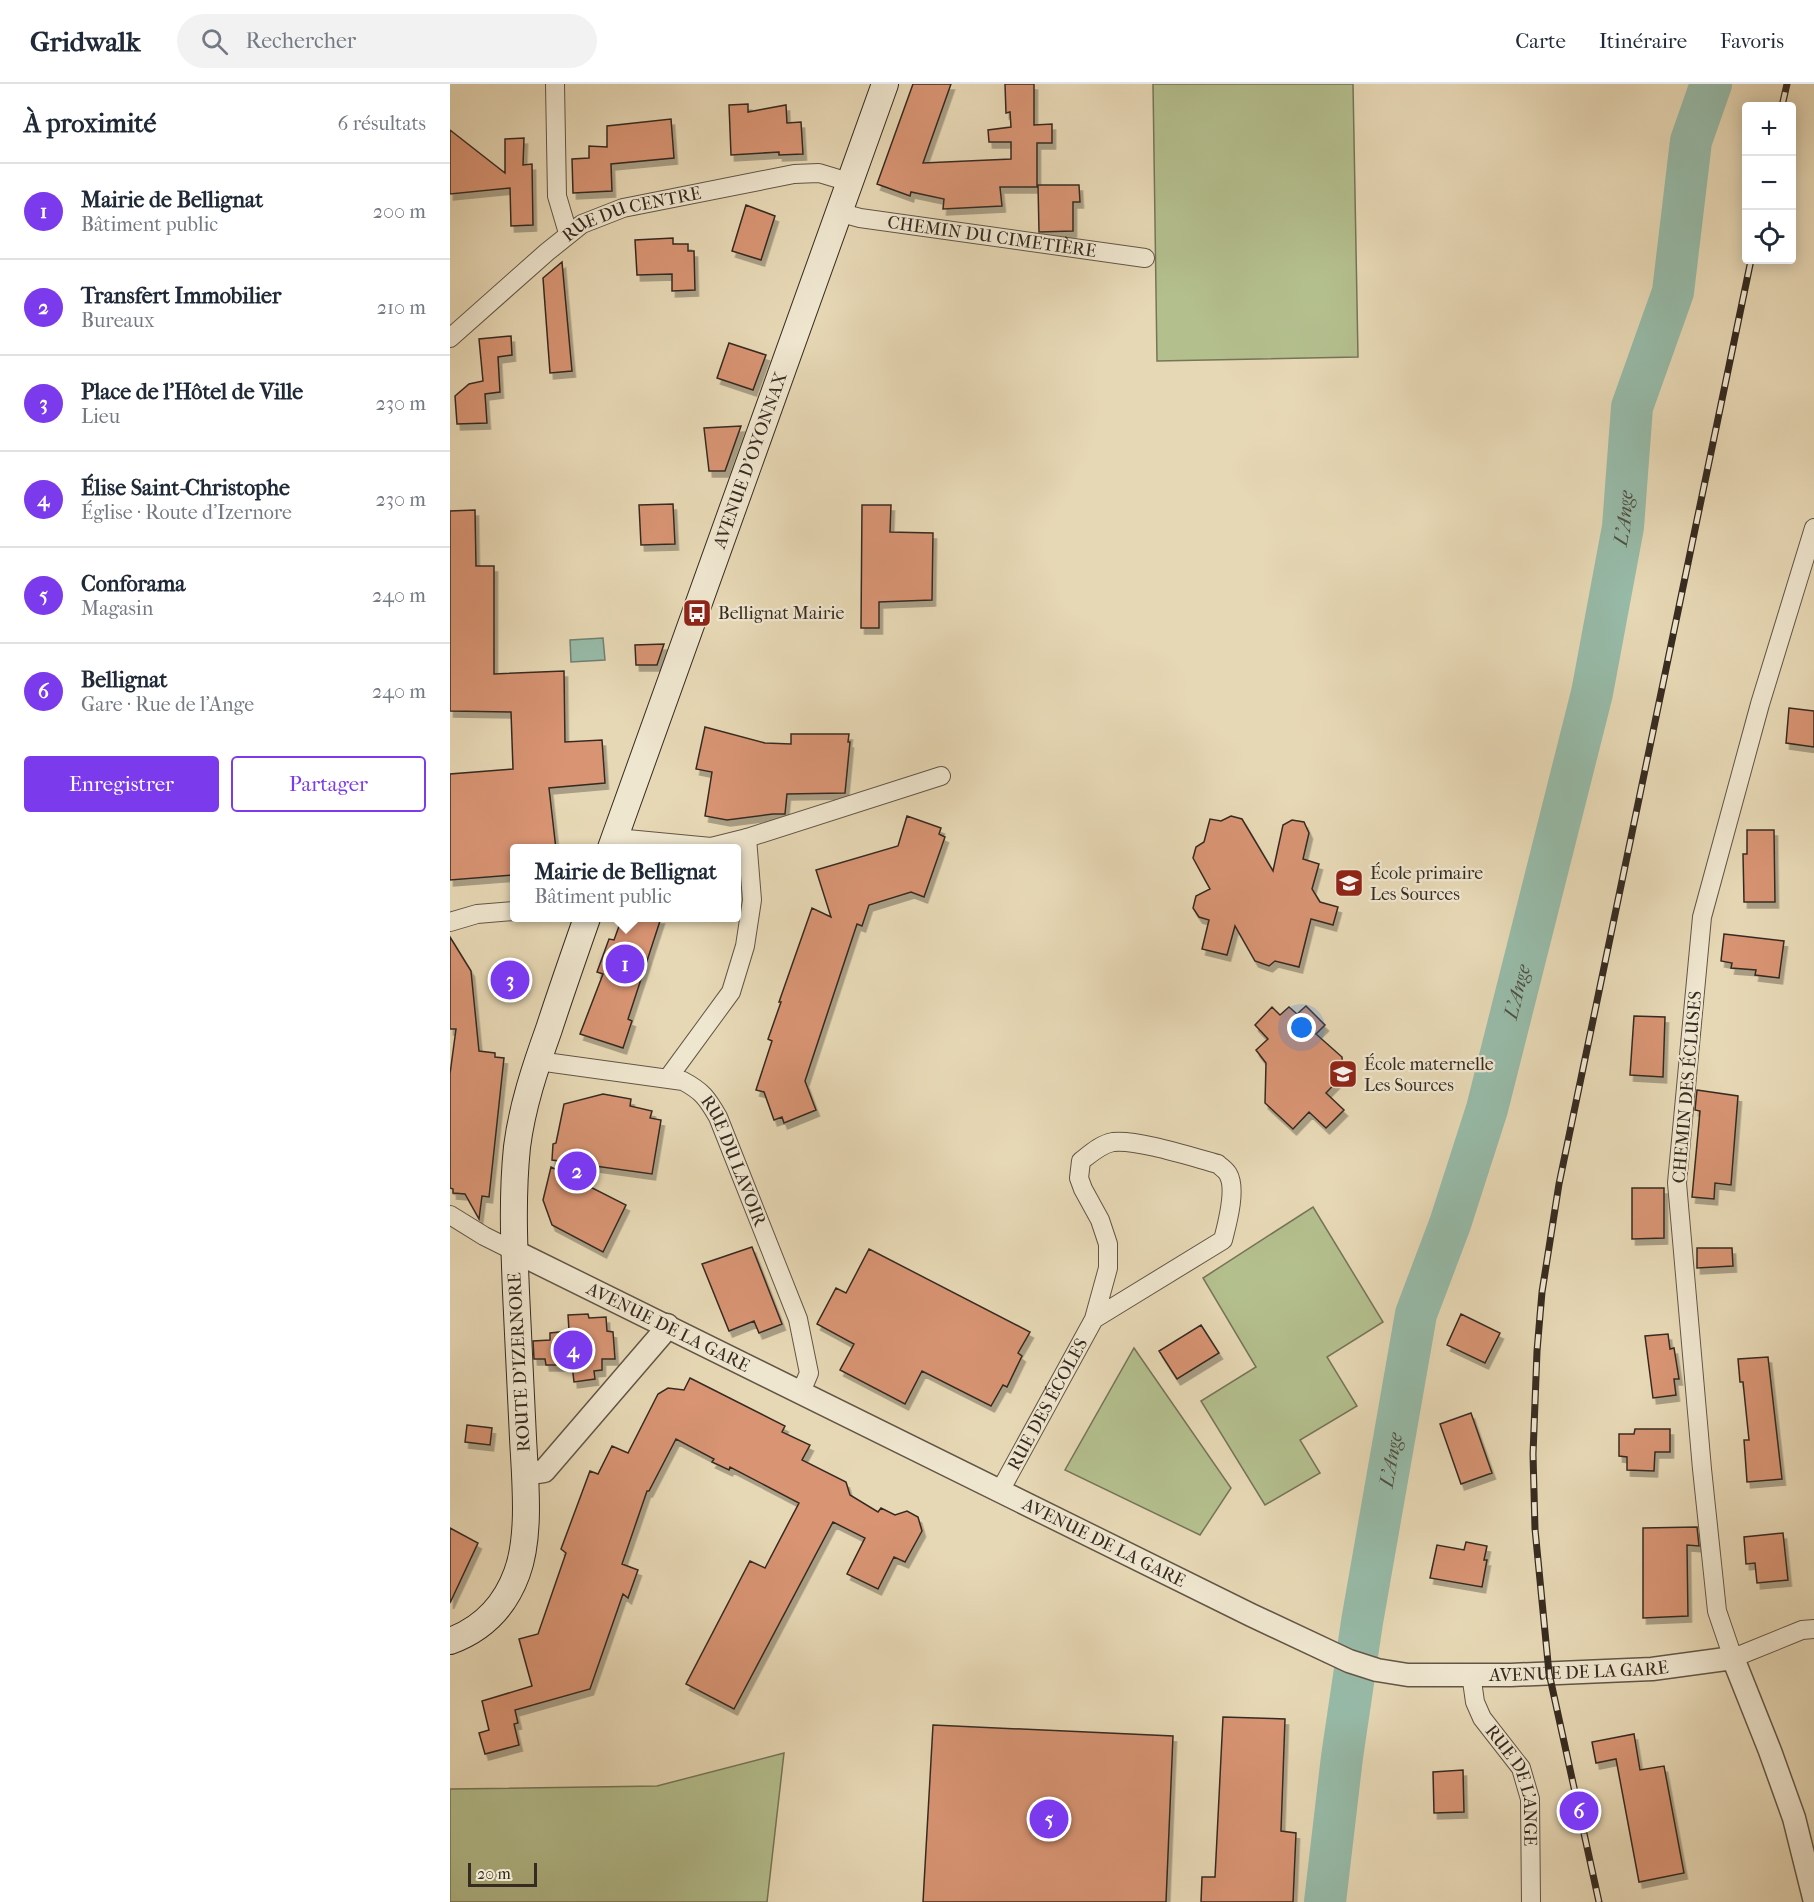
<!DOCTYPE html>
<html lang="fr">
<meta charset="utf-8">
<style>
body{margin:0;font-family:"IM FELL French Canon",serif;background:#f2f2f3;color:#1f2937}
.controls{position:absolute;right:18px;top:18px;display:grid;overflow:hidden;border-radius:6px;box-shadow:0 3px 15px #0003}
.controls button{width:54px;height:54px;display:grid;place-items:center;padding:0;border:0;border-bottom:2px solid #e0e1e3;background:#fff;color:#1f2937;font:30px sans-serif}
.scale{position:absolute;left:18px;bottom:15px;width:69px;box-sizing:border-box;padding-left:6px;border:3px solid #362b21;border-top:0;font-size:16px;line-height:21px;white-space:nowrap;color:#362b21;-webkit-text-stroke:4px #efe6cf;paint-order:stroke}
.you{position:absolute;left:852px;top:944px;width:21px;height:21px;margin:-15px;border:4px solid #fff;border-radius:50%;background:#1a73e8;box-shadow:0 0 0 9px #1a73e833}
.badge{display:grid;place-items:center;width:39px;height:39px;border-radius:50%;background:#7c3aed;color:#fff;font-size:20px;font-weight:700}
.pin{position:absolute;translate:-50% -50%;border:3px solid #fff;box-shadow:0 2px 6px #0006}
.popup{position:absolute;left:60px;top:760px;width:231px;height:78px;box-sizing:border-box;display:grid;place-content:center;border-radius:6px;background:#fff;filter:drop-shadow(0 2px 4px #0005);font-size:20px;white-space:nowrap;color:#747a83}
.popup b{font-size:22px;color:#1f2937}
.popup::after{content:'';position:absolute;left:50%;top:100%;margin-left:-12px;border:12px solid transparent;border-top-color:#fff}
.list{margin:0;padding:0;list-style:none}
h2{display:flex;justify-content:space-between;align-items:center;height:78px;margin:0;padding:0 24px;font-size:26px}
h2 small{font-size:20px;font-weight:400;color:#747a83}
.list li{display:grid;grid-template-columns:39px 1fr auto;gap:18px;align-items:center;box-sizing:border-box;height:96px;padding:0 24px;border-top:2px solid #e0e1e3}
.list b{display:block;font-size:22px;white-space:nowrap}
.list p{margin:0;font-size:20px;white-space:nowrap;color:#747a83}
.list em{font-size:20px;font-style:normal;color:#747a83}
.actions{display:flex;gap:12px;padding:18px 24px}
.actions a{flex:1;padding:14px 0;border:2px solid #7c3aed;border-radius:6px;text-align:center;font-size:21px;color:#7c3aed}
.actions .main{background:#7c3aed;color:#fff}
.icon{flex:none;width:33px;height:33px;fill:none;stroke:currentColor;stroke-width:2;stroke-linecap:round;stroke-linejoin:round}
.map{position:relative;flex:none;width:1364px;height:1818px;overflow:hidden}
header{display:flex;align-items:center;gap:36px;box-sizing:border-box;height:84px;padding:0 30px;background:#fff;border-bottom:2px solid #e0e1e3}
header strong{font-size:28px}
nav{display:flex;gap:33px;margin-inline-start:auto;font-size:21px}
.search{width:420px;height:54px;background:#f2f2f3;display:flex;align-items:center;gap:15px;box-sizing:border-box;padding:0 21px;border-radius:33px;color:#747a83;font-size:22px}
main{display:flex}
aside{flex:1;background:#fff}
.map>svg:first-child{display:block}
.green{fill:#b4bf8e;stroke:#757558;stroke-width:1.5}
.water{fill:#97bba9;stroke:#708173;stroke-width:1.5}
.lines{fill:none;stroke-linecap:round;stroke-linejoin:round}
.river{stroke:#97bba9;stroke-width:42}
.building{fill:#d89473;stroke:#362b21;stroke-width:1.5;filter:url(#shadow)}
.minor-casing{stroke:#625646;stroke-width:20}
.tertiary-casing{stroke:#625646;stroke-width:25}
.secondary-casing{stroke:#362b21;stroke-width:28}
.minor{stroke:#efe6cf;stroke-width:18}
.tertiary{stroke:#efe6cf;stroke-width:22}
.secondary{stroke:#efe6cf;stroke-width:26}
.rail-casing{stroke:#362b21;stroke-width:7}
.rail{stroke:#efe6cf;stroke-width:4.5;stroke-dasharray:14;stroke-linecap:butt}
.labels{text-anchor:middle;stroke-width:4.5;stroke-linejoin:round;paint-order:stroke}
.street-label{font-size:18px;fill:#362b21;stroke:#efe6cf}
.poi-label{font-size:18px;fill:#362b21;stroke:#efe6cf;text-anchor:start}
.water-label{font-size:20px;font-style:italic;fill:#4e4f43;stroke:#efe6cf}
</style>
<header>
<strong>Gridwalk</strong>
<div class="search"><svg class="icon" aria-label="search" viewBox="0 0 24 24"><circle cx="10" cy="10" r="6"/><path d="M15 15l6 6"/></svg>Rechercher</div>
<nav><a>Carte</a><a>Itinéraire</a><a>Favoris</a></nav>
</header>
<main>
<aside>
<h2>À proximité<small>6 résultats</small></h2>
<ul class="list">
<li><span class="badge">1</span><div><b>Mairie de Bellignat</b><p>Bâtiment public</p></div><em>200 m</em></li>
<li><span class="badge">2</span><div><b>Transfert Immobilier</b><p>Bureaux</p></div><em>210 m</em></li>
<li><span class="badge">3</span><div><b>Place de l'Hôtel de Ville</b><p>Lieu</p></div><em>230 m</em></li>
<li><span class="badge">4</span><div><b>Élise Saint-Christophe</b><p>Église · Route d'Izernore</p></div><em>230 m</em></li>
<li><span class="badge">5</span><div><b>Conforama</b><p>Magasin</p></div><em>240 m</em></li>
<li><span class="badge">6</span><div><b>Bellignat</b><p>Gare · Rue de l'Ange</p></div><em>240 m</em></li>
</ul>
<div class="actions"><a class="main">Enregistrer</a><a>Partager</a></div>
</aside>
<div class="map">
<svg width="1364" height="1818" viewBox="0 0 1364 1818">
<defs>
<filter id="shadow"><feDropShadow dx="3.5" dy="6" stdDeviation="0" flood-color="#0004"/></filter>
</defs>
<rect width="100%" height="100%" fill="#e7d8b5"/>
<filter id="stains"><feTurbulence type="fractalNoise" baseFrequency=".00333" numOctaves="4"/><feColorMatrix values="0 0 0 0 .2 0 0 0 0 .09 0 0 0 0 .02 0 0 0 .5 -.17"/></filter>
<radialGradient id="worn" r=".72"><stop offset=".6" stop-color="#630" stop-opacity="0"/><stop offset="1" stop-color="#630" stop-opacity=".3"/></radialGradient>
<path class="green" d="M 703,0 L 903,0 L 908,273 L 707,277 Z
M 863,1123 L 933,1238 L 877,1273 L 907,1322 L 850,1356 L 870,1389 L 815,1421 L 751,1317 L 806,1283 L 753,1194 Z
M 684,1264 L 781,1404 L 750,1451 L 615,1386 Z
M 334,1669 L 317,1818 L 0,1818 L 0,1705 L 207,1702 Z"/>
<path class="water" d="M 153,554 L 155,576 L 121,578 L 120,556 Z"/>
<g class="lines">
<path class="river" id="s1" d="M 875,1818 L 892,1673 L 912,1538 L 966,1230 L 1000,1140 L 1037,1025 L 1142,609 L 1173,443 L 1182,323 L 1223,208 L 1241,57 L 1261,0"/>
</g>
<path class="building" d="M 463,0 L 501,0 L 473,79 L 561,75 L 561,58 L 539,58 L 538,46 L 561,43 L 560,28 L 556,29 L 555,0 L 584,0 L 584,41 L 602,40 L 602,59 L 587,59 L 587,103 L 550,103 L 552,122 L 493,125 L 494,115 L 461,108 L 460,112 L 427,100 Z
M 298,20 L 298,28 L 336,21 L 337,39 L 351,38 L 353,70 L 329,71 L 329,68 L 281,71 L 279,21 Z
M 221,35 L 224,74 L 161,80 L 162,107 L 123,109 L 122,75 L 139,74 L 139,62 L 157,63 L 157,42 Z
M 0,46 L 55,89 L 55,55 L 74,54 L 73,81 L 82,80 L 83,141 L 61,142 L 60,104 L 0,110 Z
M 588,101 L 629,101 L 630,118 L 623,118 L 623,147 L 589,148 Z
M 296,121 L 325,132 L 311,176 L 282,167 Z
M 223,154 L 223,160 L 238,160 L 238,167 L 244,167 L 245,206 L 222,207 L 222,190 L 187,191 L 185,156 Z
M 112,178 L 122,287 L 100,289 L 93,194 Z
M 61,252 L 62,271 L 48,273 L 50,308 L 35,310 L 37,339 L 7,340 L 5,312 L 19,300 L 33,297 L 29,255 Z
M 279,259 L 316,271 L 303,306 L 267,294 Z
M 291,342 L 275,387 L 259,387 L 254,344 Z
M 223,420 L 225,460 L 191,461 L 189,421 Z
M 412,421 L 441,421 L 440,448 L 483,449 L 482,516 L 429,518 L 429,544 L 411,544 Z
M 25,426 L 26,482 L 44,482 L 44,590 L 114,587 L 115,658 L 152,656 L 155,699 L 99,704 L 106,765 L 64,765 L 64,791 L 0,796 L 0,690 L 63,685 L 61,628 L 0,627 L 0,427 Z
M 214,560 L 207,581 L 186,581 L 185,561 Z
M 1339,624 L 1364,627 L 1364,663 L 1336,659 Z
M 255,643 L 315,659 L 341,660 L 341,650 L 399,650 L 398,658 L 400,658 L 395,709 L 337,710 L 335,730 L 323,730 L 277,736 L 255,732 L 262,688 L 246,685 Z
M 457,732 L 491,744 L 489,750 L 495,753 L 474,813 L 461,808 L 419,821 L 412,842 L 407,840 L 355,997 L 366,1026 L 334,1039 L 332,1033 L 324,1036 L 314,1008 L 306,1006 L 322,957 L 318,955 L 331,918 L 329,918 L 362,824 L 381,833 L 366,786 L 448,762 Z
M 781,732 L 792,735 L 823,787 L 833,741 L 842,736 L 854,738 L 859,749 L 853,775 L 869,780 L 862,805 L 870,818 L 888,823 L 883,841 L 861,835 L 849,883 L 825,877 L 819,882 L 805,877 L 785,842 L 777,871 L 752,865 L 759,836 L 749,833 L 743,824 L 746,812 L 760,805 L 743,774 L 746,763 L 754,758 L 760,735 L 771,737 Z
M 1297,746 L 1324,746 L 1325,818 L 1294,818 L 1293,770 L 1297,770 Z
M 172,834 L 211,834 L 178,935 L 182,937 L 173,964 L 130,950 L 153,890 L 147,888 L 159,855 L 164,856 Z
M 1274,850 L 1334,857 L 1329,894 L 1305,891 L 1306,886 L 1281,884 L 1282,879 L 1271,877 Z
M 0,853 L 21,887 L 29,967 L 45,969 L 45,973 L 54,974 L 39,1113 L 32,1112 L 29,1135 L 15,1110 L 3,1109 L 3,1105 L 0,1104 L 0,990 L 6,945 L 0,945 Z
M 856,922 L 875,941 L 866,950 L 892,973 L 893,991 L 876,1009 L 894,1026 L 876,1044 L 859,1028 L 843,1045 L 815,1019 L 816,979 L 806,966 L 818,955 L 805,941 L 822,923 L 830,931 L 839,923 L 847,930 Z
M 1184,932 L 1215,933 L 1213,993 L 1180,991 Z
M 1247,1006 L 1288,1012 L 1281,1101 L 1265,1099 L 1264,1115 L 1242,1113 L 1250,1027 L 1245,1026 Z
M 153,1010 L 181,1015 L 180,1022 L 202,1027 L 200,1034 L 211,1036 L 202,1090 L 102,1076 L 103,1060 L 106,1059 L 114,1020 Z
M 101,1083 L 176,1121 L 153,1168 L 102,1141 L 93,1116 Z
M 1182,1104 L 1214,1104 L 1214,1154 L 1182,1155 Z
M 302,1163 L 332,1240 L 309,1249 L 304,1237 L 279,1247 L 252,1180 Z
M 1247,1164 L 1282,1164 L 1283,1182 L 1247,1184 Z
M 419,1165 L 580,1248 L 568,1269 L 572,1272 L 557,1303 L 553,1301 L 541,1322 L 472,1287 L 455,1320 L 390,1286 L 404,1260 L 367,1240 L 386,1204 L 396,1209 Z
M 138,1230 L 139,1234 L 156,1233 L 157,1247 L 163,1248 L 165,1275 L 152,1275 L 152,1286 L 144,1287 L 145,1295 L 124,1298 L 122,1281 L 96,1281 L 95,1275 L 84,1275 L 83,1257 L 100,1256 L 100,1249 L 119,1247 L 118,1231 Z
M 1011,1230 L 1050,1249 L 1035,1279 L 997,1261 Z
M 751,1241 L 769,1269 L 727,1295 L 709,1267 Z
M 1218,1250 L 1220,1265 L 1224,1264 L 1229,1295 L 1224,1295 L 1226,1311 L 1203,1314 L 1195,1252 Z
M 1318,1273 L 1332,1395 L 1297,1398 L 1294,1356 L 1299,1356 L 1293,1298 L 1290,1298 L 1288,1275 Z
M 240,1294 L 335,1342 L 332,1348 L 360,1361 L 352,1376 L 396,1398 L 400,1411 L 428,1428 L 431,1424 L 445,1431 L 457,1427 L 468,1433 L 472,1447 L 455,1478 L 444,1473 L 428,1505 L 397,1490 L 415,1454 L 383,1438 L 284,1625 L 236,1600 L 300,1477 L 315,1484 L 349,1419 L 280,1383 L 279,1386 L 262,1378 L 264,1375 L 226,1355 L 199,1407 L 197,1407 L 172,1480 L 188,1486 L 178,1514 L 173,1510 L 140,1605 L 65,1626 L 68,1639 L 64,1640 L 69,1661 L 35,1670 L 29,1649 L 39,1646 L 32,1617 L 82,1602 L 69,1555 L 88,1550 L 116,1469 L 111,1465 L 140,1387 L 148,1390 L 162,1362 L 178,1369 L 208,1310 L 218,1304 L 234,1306 Z
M 1021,1329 L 1042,1389 L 1011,1400 L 990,1340 Z
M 17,1341 L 42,1344 L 40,1361 L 15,1358 Z
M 1185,1345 L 1220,1345 L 1220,1368 L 1205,1368 L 1204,1387 L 1177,1386 L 1177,1373 L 1169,1372 L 1169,1350 L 1184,1350 Z
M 1247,1443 L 1249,1462 L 1237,1461 L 1238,1532 L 1193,1534 L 1193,1444 Z
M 0,1444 L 28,1459 L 0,1519 Z
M 1333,1449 L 1338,1496 L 1307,1499 L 1305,1479 L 1296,1480 L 1294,1453 Z
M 1016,1458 L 1037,1462 L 1034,1476 L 1037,1476 L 1032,1503 L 980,1494 L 987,1461 L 1014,1466 Z
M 773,1633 L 835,1635 L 831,1747 L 846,1749 L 843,1818 L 751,1818 L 752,1793 L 765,1793 Z
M 483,1641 L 723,1652 L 716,1818 L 473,1818 Z
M 1184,1650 L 1190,1686 L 1214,1682 L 1234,1789 L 1189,1798 L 1166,1675 L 1146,1679 L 1142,1658 Z
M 1013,1686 L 1014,1728 L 984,1729 L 983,1688 Z"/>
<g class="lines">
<g class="minor-casing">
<g id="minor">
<path d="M 105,0 L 107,112 L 118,149"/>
<path id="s2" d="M 388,128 L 410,134 L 695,174"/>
<path id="s3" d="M 0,254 L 97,168 L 132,140 L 173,124 L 344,90 L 369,89 L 399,98"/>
<path d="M 1364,444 L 1310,620 L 1252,833 L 1227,1099 L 1252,1385 L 1267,1527 L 1283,1574 L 1352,1546 L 1364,1545"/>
<path d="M 166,751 L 177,755 L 261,763 L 297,754 L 491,692"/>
<path d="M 0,838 L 27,830 L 64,827"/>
<path id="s4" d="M 88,977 L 233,997 C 252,1007 257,1014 268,1033 L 348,1235 L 359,1289 L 351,1308"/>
<path d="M 218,994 L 281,908 L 295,862 L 302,816 L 297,754"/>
<path d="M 0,1131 L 34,1152 L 64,1167"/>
<path id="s5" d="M 550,1407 L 644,1235 L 658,1184 L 658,1160 L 650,1136 L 633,1105 L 629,1094 L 631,1077 C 640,1070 651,1060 663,1058 C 687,1055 742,1073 768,1080 C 771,1083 776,1086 778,1090 C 787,1105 777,1140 773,1156 L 644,1235"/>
<path id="s6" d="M 1021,1590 L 1025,1618 L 1032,1634 L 1071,1684 L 1080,1715 L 1081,1818"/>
</g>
</g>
<g class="tertiary-casing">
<g id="tertiary">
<path id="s7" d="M 64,1167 L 801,1531 L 899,1577 L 927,1586 L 958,1591 L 1061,1591 L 1202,1585 L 1283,1574 L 1320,1667 L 1344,1734 L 1364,1814"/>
<path d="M 74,1390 L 94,1387 L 211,1251 L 217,1241"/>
</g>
</g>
<g class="secondary-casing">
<g id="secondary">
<path id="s8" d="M 161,764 L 435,0"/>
<path d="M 0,1557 C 33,1545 55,1522 67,1489 C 81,1451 75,1394 73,1354 C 71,1305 68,1257 66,1208 C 64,1160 62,1112 67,1063 C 72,1023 85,984 99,945 C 111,908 124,871 137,834"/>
</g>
</g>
<use href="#minor" class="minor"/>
<use href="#tertiary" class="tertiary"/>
<use href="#secondary" class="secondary"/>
<g class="rail-casing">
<path id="rail" d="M 1332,22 L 1337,0
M 1149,1818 L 1099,1589 L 1085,1445 L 1083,1370 L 1087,1267 L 1092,1208 L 1109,1100 L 1301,176"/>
</g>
<use href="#rail" class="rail"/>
</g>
<defs>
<g id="bus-square" transform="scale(1.5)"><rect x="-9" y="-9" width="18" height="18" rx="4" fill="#8f2418" stroke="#efe6cf"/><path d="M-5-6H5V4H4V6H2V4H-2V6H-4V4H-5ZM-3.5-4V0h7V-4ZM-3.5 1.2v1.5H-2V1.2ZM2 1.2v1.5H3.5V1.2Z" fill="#fff"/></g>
<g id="school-square" transform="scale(1.5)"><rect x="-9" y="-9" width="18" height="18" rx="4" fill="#8f2418" stroke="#efe6cf"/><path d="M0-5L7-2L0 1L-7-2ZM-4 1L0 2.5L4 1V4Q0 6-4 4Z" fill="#fff"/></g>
</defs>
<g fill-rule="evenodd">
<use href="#bus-square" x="247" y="529"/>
<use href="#school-square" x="899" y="799"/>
<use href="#school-square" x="893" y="990"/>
</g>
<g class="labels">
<g class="street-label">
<text dy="6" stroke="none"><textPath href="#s3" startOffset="225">RUE DU CENTRE</textPath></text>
<text dy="6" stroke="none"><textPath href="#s2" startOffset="156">CHEMIN DU CIMETIÈRE</textPath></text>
<text dy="6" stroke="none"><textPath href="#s8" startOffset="412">AVENUE D'OYONNAX</textPath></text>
<text transform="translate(1237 1003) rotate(-85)" y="6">CHEMIN DES ÉCLUSES</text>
<text dy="6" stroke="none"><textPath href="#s4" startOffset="244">RUE DU LAVOIR</textPath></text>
<text dy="6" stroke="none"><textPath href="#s7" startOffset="172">AVENUE DE LA GARE</textPath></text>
<text transform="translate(69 1278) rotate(-93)" y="6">ROUTE D'IZERNORE</text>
<text dy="6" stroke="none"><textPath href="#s5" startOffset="99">RUE DES ÉCOLES</textPath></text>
<text dy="6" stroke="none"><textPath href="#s7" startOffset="658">AVENUE DE LA GARE</textPath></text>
<text dy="6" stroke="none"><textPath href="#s7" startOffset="1162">AVENUE DE LA GARE</textPath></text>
<text dy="6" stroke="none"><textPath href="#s6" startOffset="123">RUE DE L'ANGE</textPath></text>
</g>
<g class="poi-label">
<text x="268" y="535">Bellignat Mairie</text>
<text x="920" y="795">École primaire<tspan x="920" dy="21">Les Sources</tspan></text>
<text x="914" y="986">École maternelle<tspan x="914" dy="21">Les Sources</tspan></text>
</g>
<g class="water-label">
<text dy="7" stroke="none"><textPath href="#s1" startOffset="1419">L'Ange</textPath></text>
<text dy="7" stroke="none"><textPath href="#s1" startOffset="933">L'Ange</textPath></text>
<text dy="7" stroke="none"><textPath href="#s1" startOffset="447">L'Ange</textPath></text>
</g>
</g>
<rect width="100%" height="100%" filter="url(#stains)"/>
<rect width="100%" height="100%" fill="url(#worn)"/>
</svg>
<div class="controls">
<button>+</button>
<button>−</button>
<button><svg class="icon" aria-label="locate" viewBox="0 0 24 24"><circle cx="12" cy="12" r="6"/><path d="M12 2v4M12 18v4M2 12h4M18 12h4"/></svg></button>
</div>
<div class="scale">20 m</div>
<div class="you"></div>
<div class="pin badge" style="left:175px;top:880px">1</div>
<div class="popup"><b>Mairie de Bellignat</b>Bâtiment public</div>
<div class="pin badge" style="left:127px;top:1087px">2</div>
<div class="pin badge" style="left:60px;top:896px">3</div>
<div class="pin badge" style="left:123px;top:1266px">4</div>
<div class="pin badge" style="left:599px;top:1735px">5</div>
<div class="pin badge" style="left:1129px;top:1727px">6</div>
</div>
</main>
